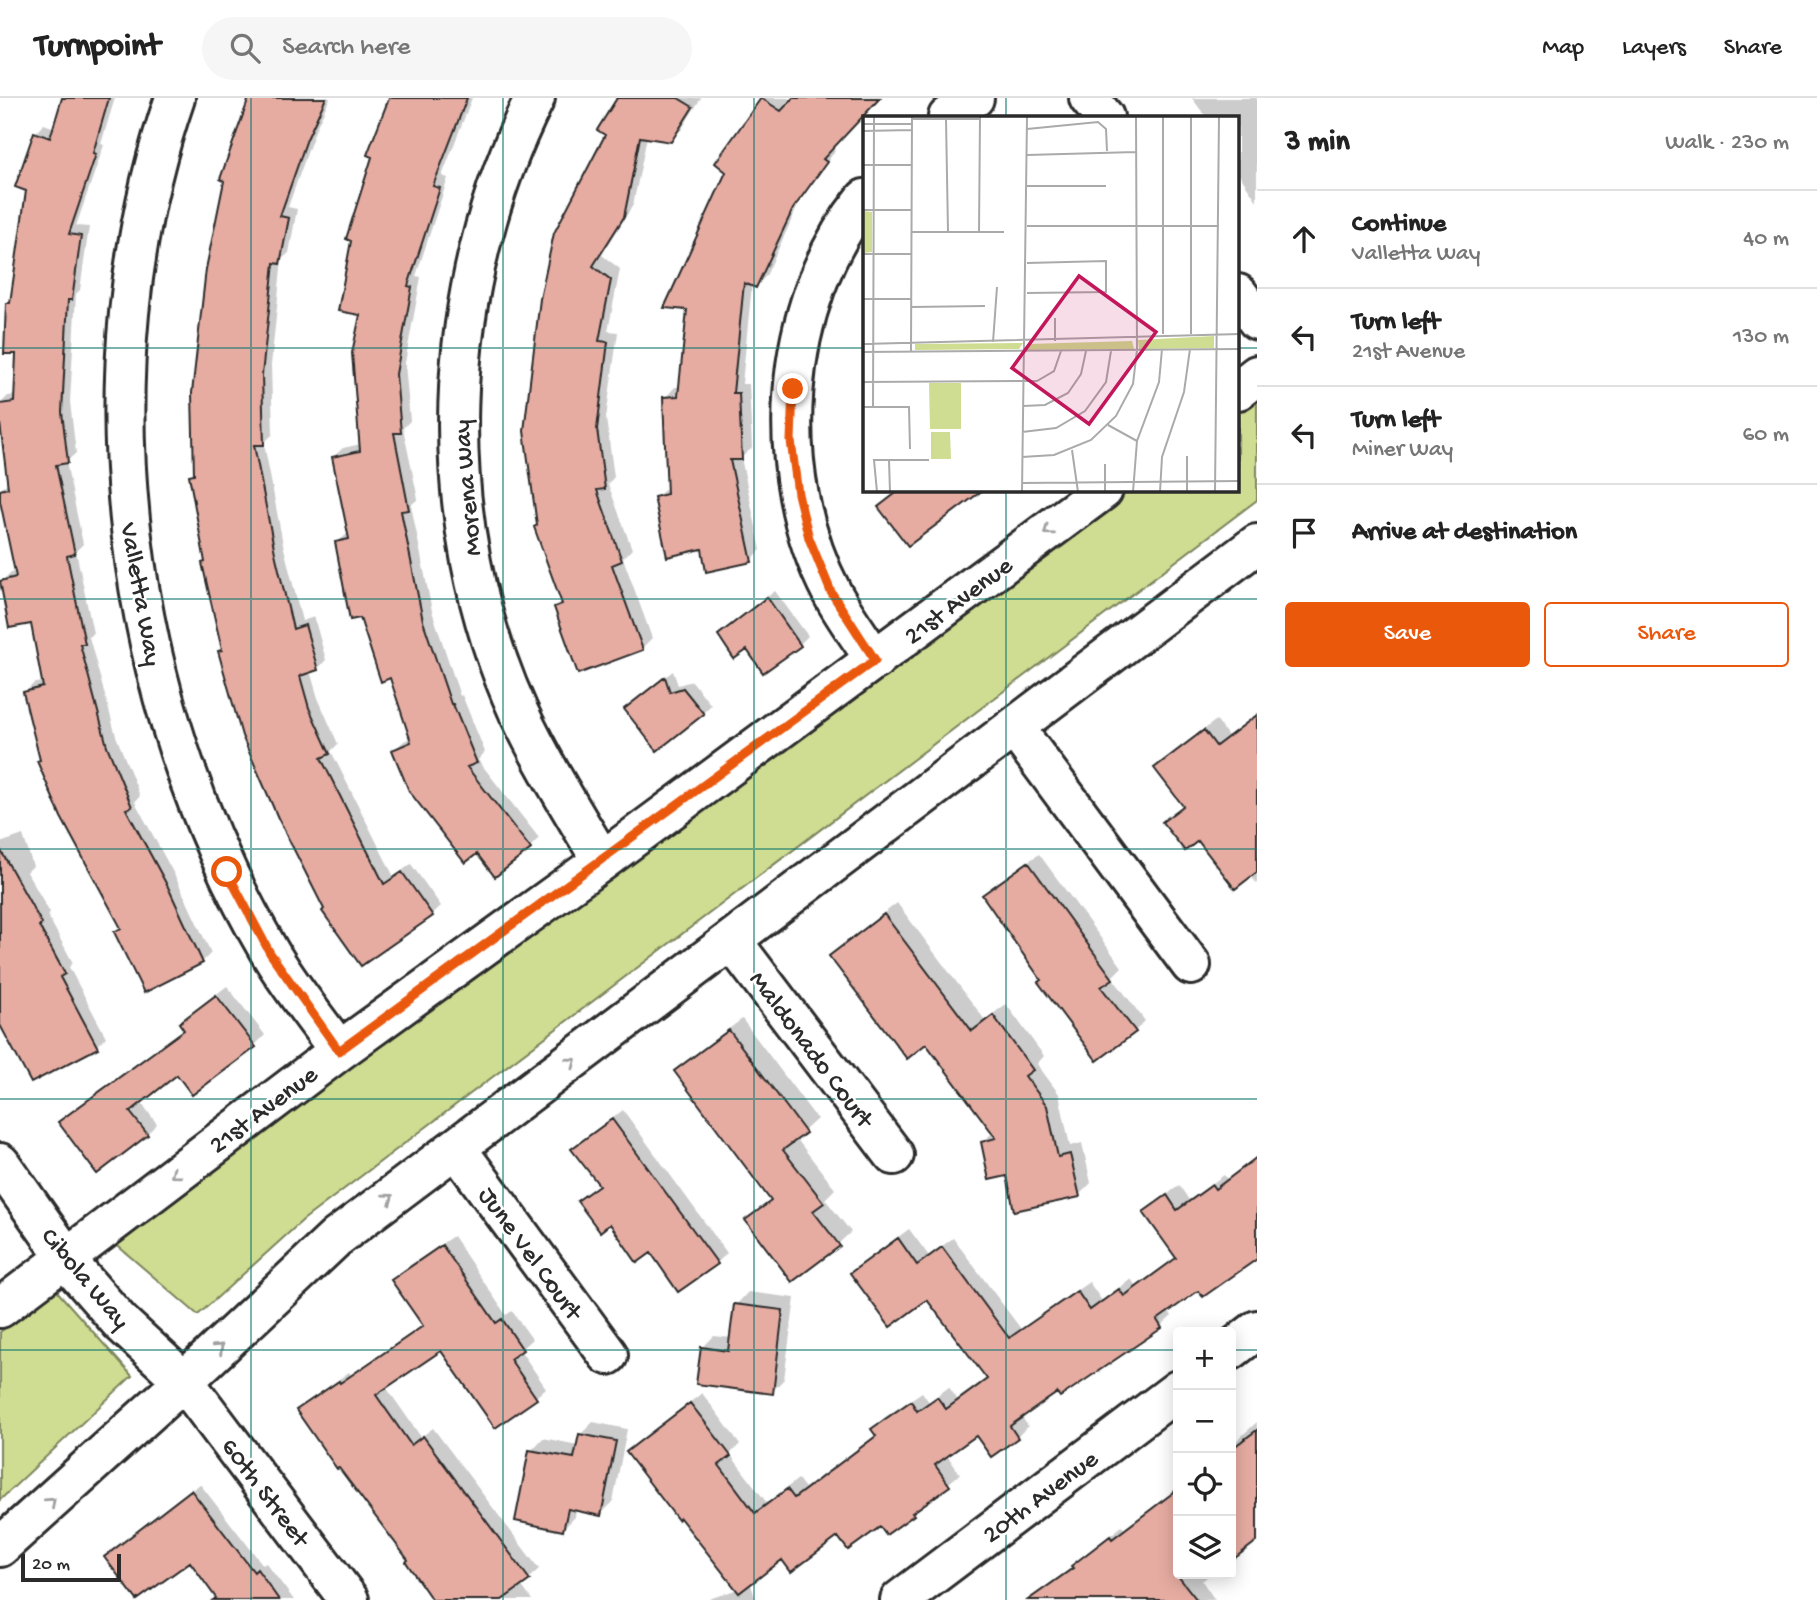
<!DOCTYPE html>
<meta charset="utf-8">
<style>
body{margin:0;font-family:"Gochi Hand",sans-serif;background:#f6f6f6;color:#222}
.controls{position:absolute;right:21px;bottom:21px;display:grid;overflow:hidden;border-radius:7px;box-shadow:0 4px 18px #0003}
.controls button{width:63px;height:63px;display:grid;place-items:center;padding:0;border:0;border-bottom:2px solid #e0e0e0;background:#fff;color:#222;font:35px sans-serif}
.scale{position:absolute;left:21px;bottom:18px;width:100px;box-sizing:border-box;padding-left:7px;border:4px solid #2b2b2b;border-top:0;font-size:19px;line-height:24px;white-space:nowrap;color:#2b2b2b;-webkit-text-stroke:5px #fff;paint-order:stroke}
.stop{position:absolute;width:21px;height:21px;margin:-16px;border:5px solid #ea580c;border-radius:50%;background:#fff}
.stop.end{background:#ea580c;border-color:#fff;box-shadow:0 2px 7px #0008}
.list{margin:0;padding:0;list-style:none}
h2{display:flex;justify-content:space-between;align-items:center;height:91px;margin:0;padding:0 28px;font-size:30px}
h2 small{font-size:23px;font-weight:400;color:#767676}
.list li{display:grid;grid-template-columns:46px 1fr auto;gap:21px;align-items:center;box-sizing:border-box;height:98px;padding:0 28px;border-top:2px solid #e0e0e0}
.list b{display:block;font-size:26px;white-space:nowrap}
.list p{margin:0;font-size:23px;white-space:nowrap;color:#767676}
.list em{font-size:23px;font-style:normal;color:#767676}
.actions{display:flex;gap:14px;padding:21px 28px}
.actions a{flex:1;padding:16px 0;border:2px solid #ea580c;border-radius:7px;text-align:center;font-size:24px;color:#ea580c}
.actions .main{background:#ea580c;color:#fff}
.icon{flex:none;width:38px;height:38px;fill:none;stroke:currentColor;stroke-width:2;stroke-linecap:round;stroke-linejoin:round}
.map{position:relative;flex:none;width:1257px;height:1502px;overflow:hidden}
header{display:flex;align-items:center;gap:42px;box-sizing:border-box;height:98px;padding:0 35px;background:#fff;border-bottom:2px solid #e0e0e0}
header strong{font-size:33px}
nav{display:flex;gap:38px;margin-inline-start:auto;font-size:24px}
.search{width:490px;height:63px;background:#f6f6f6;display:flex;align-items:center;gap:18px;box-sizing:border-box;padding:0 24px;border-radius:38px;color:#767676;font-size:26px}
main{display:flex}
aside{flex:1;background:#fff}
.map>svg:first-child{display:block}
.green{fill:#cedd91;stroke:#7c845e;stroke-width:2}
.shadow{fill:#0003}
.building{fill:#e6aca2;stroke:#2b2b2b;stroke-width:2}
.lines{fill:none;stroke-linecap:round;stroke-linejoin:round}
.minor-casing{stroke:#2b2b2b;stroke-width:44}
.minor{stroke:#fff;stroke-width:38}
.oneway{stroke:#a0a0a0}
.route{stroke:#ea580c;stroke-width:9}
.grid{fill:none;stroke:#0f766e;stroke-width:2;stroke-opacity:0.55}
.labels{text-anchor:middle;stroke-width:5;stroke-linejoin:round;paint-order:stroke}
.street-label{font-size:26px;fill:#2b2b2b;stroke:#fff}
.inset-road{fill:none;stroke:#aaa;stroke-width:2}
.view{fill:#c2185b;fill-opacity:0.15;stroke:#c2185b;stroke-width:3.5}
.inset-edge{fill:none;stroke:#2b2b2b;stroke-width:3.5}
</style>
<header>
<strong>Turnpoint</strong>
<div class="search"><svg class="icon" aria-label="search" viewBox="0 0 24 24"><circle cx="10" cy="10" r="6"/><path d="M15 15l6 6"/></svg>Search here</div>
<nav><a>Map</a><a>Layers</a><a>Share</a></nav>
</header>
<main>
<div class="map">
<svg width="1257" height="1502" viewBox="0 0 1257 1502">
<rect width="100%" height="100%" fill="#fff"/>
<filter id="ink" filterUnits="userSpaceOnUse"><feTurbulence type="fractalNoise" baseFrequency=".0143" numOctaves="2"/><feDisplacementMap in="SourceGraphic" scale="14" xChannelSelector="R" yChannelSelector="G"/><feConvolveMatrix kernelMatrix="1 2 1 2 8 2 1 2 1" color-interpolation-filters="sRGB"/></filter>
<g filter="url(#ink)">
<path class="green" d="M 1257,297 L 1257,402 L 303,1122 L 198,1217 L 112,1143 L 1129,392 L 1238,392 L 1238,311 Z
M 56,1192 L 132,1278 L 0,1402 L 0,1234 Z"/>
<path class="shadow" d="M 64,0 L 115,0 L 101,46 L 104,47 L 76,128 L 89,129 L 80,192 L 76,196 L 70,304 L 76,355 L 66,364 L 83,446 L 76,453 L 93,535 L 89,539 L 116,638 L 140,698 L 135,704 L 176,780 L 211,855 L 202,864 L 144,893 L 116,834 L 122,828 L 42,661 L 25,595 L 33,586 L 44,583 L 32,524 L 2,483 L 11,474 L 17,473 L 0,395 L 0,392 L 9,383 L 0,306 L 8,298 L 16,297 L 18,255 L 8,206 L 13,201 L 35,35 L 44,26 L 55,30 Z
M 251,0 L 330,0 L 316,30 L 288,109 L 297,111 L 289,155 L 282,161 L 271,267 L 273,336 L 264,345 L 283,446 L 302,523 L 314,519 L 326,562 L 317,571 L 310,573 L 318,600 L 338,646 L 331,653 L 394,779 L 411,766 L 441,808 L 431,817 L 326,811 L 219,554 L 224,549 L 191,377 L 196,372 Z
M 391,0 L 472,0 L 442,78 L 448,80 L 416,178 L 421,179 L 405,265 L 410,323 L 403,330 L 418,401 L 411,407 L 432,513 L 460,598 L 462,597 L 485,654 L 478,662 L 539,740 L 529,750 L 394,652 L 404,643 L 412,639 L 392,578 L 337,445 L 349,434 L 333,359 L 343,350 L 361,346 L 362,215 Z
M 619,0 L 701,0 L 681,32 L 670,42 L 647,39 L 633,107 L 602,157 L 620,171 L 608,233 L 618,234 L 606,320 L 614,379 L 608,386 L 632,451 L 623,460 L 652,540 L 642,550 L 556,510 L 563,503 L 538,427 L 607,36 Z
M 764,0 L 788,0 L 792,3 L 795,0 L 878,0 L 831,50 L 835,53 L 802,99 L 766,178 L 756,188 L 752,186 L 742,286 L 749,286 L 752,350 L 741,360 L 761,452 L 751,462 L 703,449 L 656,399 L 668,389 L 665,300 L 675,289 L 680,289 L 729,73 L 717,65 Z
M 1192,0 L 1257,0 L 1257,103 L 1238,75 L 1238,19 L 1206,19 Z
M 775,493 L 808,538 L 800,546 L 747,549 L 728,529 Z
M 673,573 L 678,587 L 692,583 L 711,607 L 703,615 L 634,603 Z
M 1257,616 L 1257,786 L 1250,777 L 1199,740 L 1164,724 L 1184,706 L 1157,670 L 1216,622 L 1228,638 Z
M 23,737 L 33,768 L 27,774 L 50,815 L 48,818 L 73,865 L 69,869 L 106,939 L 97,948 L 0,907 L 0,745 Z
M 1039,756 L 1122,869 L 1112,879 L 1145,923 L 1135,933 L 1043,882 L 984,797 L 994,787 Z
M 897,805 L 985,922 L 1006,906 L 1044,958 L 1037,966 L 1059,996 L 1070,1048 L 1082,1045 L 1091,1085 L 1079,1097 L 1008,1076 L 983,1044 L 993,1034 L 927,944 L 831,858 L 844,846 Z
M 227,888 L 265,937 L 255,947 L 177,975 L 141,1004 L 157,1026 L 147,1036 L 60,1024 L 71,1013 L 185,931 L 181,925 L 192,915 Z
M 742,921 L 817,1021 L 796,1040 L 835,1091 L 825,1101 L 851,1134 L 838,1146 L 748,1122 L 772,1101 L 677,973 L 689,961 Z
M 623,1012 L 727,1155 L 717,1165 L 651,1153 L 579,1103 L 600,1086 L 574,1051 Z
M 1257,1058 L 1257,1151 L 1168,1212 L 1172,1218 L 1161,1228 L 1060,1297 L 1057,1293 L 1021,1318 L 1028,1328 L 1017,1339 L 991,1357 L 976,1336 L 947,1357 L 960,1376 L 887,1435 L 881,1426 L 838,1436 L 782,1459 L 750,1484 L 756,1502 L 706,1502 L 738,1491 L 628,1354 L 639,1344 L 702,1295 L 740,1346 L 730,1356 L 767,1405 L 798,1381 L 805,1390 L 877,1336 L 873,1331 L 884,1320 L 922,1294 L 929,1304 L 949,1289 L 957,1301 L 988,1279 L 927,1199 L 852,1176 L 863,1165 L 909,1131 L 929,1158 L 953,1140 L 1021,1231 L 1089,1184 L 1102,1203 L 1131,1181 L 1136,1188 L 1177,1159 L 1146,1114 L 1179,1087 L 1189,1102 L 1224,1077 L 1227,1081 Z
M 453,1138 L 506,1217 L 512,1213 L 532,1241 L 520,1252 L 546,1290 L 536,1299 L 495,1328 L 442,1251 L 386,1289 L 421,1339 L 433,1330 L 539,1471 L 521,1487 L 532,1502 L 437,1502 L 410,1461 L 298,1312 L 308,1303 L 349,1274 L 351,1277 L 424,1226 L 394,1182 L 403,1172 Z
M 748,1194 L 795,1200 L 784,1281 L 772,1294 L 702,1250 L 714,1238 L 732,1240 L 736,1207 Z
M 593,1324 L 627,1331 L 613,1404 L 601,1416 L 576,1411 L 575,1419 L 563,1431 L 531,1353 L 543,1340 L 578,1347 L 581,1336 Z
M 1257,1324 L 1257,1429 L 1239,1454 L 1231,1461 L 1231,1351 L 1238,1345 L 1236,1343 Z
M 200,1386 L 263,1467 L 266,1465 L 294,1502 L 219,1502 L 190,1462 L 115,1451 Z
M 1178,1390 L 1178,1476 L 1211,1476 L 1202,1483 L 1215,1502 L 1026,1502 L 1074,1468 L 1085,1457 L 1122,1428 L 1124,1431 Z"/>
<path class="building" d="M 62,0 L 109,0 L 93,55 L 96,56 L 69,136 L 81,138 L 72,202 L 68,202 L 62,314 L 68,365 L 56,367 L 75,456 L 67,458 L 85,546 L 80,546 L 107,648 L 132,709 L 126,711 L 168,789 L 203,865 L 144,895 L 114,834 L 121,830 L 61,719 L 37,663 L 40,662 L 23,594 L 43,589 L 31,526 L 9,530 L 0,483 L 16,479 L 0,403 L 0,392 L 8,390 L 0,325 L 0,306 L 14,304 L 16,256 L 4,256 L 6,205 L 10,205 L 26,93 L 15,89 L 34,34 L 50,40 Z
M 249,0 L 326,0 L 307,41 L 280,118 L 289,120 L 280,166 L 274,165 L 262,277 L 264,347 L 254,347 L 275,455 L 293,531 L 305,527 L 318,572 L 300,578 L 309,610 L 330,656 L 321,660 L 384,786 L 402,774 L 433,818 L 361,868 L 322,813 L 324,811 L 278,720 L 242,638 L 218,553 L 222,552 L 202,465 L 205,464 L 189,377 L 194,376 L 192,295 L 206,171 L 224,83 L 220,81 Z
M 389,0 L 467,0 L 433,88 L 440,90 L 408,188 L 412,189 L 396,276 L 401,335 L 394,335 L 409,412 L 401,413 L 423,523 L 451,606 L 453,606 L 477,665 L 467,669 L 531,751 L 495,779 L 477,756 L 465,765 L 409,693 L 392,652 L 411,644 L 390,580 L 381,584 L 360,520 L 350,522 L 335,444 L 349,441 L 332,359 L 360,353 L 352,255 L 360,217 L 338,213 L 351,143 L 346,141 L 372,59 L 367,57 Z
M 617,0 L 678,0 L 693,9 L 671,44 L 640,39 L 624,119 L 593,168 L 611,182 L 599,243 L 608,244 L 597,331 L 605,391 L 597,392 L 622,463 L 612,467 L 643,552 L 578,576 L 554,509 L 562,506 L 534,429 L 537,427 L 524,333 L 540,201 L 554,135 L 605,37 L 597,32 Z
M 761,0 L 781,13 L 793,0 L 880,0 L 823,61 L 827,64 L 793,111 L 756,190 L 744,185 L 733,295 L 739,295 L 742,362 L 730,362 L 752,464 L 706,474 L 702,451 L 667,459 L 654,399 L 667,396 L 663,299 L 678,298 L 687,212 L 664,210 L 726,74 L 715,65 Z
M 900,392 L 983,392 L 908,448 L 878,409 Z
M 767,499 L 801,548 L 763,575 L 747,552 L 734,561 L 718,537 Z
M 665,579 L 670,594 L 683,590 L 704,616 L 657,653 L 624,611 Z
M 1257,617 L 1257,774 L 1235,791 L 1198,743 L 1185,753 L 1162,724 L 1183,708 L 1154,670 L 1204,632 L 1216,648 Z
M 0,751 L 42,826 L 39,828 L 65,876 L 60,879 L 98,950 L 31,985 L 0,927 Z
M 1028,764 L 1113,881 L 1101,889 L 1136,934 L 1097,963 L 1038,884 L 1041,882 L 982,797 Z
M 884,816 L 972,933 L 993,917 L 1033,972 L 1025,978 L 1047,1008 L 1058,1059 L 1070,1056 L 1080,1099 L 1014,1113 L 1007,1078 L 989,1082 L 981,1044 L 996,1040 L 926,946 L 907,961 L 829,858 Z
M 216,897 L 256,949 L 192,997 L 177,977 L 130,1014 L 148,1037 L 97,1076 L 58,1024 L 184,932 L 179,925 Z
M 729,932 L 806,1035 L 783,1052 L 824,1105 L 813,1113 L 840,1148 L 792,1184 L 745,1122 L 771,1103 L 674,973 Z
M 612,1021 L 718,1166 L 678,1194 L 651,1155 L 637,1165 L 610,1126 L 600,1134 L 577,1103 L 599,1087 L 571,1051 Z
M 1257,1059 L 1257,1161 L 1203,1199 L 1198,1193 L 1157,1222 L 1162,1230 L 1060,1299 L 1057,1295 L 1010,1328 L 1018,1340 L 991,1359 L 976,1338 L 935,1367 L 950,1388 L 912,1415 L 914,1417 L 886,1437 L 880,1429 L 848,1452 L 838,1439 L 791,1474 L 782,1462 L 739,1495 L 680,1420 L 678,1422 L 626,1354 L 690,1305 L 731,1358 L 719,1367 L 755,1415 L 787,1391 L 794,1400 L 876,1338 L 871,1331 L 911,1303 L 917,1313 L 937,1299 L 946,1311 L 987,1281 L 927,1202 L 890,1229 L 850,1175 L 898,1140 L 917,1167 L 942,1149 L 1009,1240 L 1077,1193 L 1090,1212 L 1119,1191 L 1124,1198 L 1176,1160 L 1143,1114 L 1167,1097 L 1177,1112 L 1212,1087 L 1215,1091 Z
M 442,1147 L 496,1225 L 502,1221 L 523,1252 L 510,1261 L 537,1301 L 495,1330 L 441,1253 L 376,1297 L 411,1347 L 423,1338 L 530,1482 L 502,1502 L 432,1502 L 406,1464 L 408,1462 L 339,1370 L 337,1371 L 296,1312 L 339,1283 L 340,1285 L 423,1228 L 391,1182 Z
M 734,1206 L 783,1212 L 773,1296 L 696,1286 L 701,1249 L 728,1253 Z
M 1257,1332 L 1257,1443 L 1231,1463 L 1231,1351 Z
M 579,1336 L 616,1343 L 601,1418 L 568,1411 L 563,1433 L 515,1423 L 529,1352 L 574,1360 Z
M 1178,1391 L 1178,1478 L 1197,1502 L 1028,1502 L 1073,1470 L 1071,1468 L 1110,1438 L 1112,1441 Z
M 191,1392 L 254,1474 L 257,1471 L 279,1502 L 213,1502 L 216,1500 L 190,1464 L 137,1502 L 104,1459 Z"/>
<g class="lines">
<g class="minor-casing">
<path id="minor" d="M 175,0 C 80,276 123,603 269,853 C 289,888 316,920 339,953
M 535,0 C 440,188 431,422 519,615 C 543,666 573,714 602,763
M 1089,0 L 1104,19
M 948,19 L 974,0
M 865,101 C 780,205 770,378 832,495 C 844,518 861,540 875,562
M 1238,196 L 1257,222
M 1238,292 L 1257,277
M 1014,629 L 1191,867
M 732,843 L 894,1057
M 457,1051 L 608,1257
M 0,1065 L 78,1176 L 121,1225 L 184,1283 L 349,1502
M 0,1210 L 339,953 L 602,763 L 1103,392
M 1231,1252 L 1257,1232
M 0,1449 L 184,1283 L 336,1140 L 1257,446
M 900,1502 L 1178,1292"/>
</g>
<use href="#minor" class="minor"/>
</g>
<defs><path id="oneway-chevron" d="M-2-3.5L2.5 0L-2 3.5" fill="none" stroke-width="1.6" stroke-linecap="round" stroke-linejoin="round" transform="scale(1.75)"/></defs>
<g class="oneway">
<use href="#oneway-chevron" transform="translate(1048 433) rotate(143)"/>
<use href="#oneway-chevron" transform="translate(572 964) rotate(-37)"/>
<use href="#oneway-chevron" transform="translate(175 1076) rotate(143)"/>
<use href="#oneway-chevron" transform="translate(389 1100) rotate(-36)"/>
<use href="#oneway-chevron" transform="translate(219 1250) rotate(-43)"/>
<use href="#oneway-chevron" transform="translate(51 1404) rotate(-42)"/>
</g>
</g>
<g class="lines" filter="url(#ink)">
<path class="route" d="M 227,774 L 270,855 L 339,953 L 875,562 L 831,494 L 809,440 L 798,396 L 791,343 L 793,291"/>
</g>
<path class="grid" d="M 251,0 L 251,1502M 503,0 L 503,1502M 754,0 L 754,1502M 1006,0 L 1006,19M 0,250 L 865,250M 1238,250 L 1257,250M 1006,392 L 1006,1502M 0,501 L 1257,501M 0,751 L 1257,751M 0,1001 L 1257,1001M 0,1252 L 1178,1252M 1231,1252 L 1257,1252"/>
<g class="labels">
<g class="street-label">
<text transform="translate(465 390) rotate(-95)" y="9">Morena Way</text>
<text transform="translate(143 496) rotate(80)" y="9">Valletta Way</text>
<text transform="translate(957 501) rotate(-37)" y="9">21st Avenue</text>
<text transform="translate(813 950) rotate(53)" y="9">Maldonado Court</text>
<text transform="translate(262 1010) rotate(-37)" y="9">21st Avenue</text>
<text transform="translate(532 1154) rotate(54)" y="9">June Vel Court</text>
<text transform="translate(87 1179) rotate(50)" y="9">Cibola Way</text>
<text transform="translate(267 1393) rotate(53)" y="9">60th Street</text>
<text transform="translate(1039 1397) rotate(-37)" y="9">20th Avenue</text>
</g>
</g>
<g transform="translate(863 18)">
<rect width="376" height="376" fill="#fff"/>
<path d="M 0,95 L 9,96 L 9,136 L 0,137 ZM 351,220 L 351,232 L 276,233 L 275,224 ZM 269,225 L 271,233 L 162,234 L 165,228 ZM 160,227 L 156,233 L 52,234 L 52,228 ZM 66,267 L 98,267 L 98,313 L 67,313 ZM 68,316 L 87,316 L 88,343 L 68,343 Z" fill="#cedd91"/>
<path class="inset-road" d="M 49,3 L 117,3M 83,3 L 85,116M 0,8 L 49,8M 164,13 L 235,6 L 243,13 L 244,35M 0,15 L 49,14M 164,39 L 273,36M 0,49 L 49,49M 164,70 L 243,70M 0,94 L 49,94M 164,110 L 356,110M 49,116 L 141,116M 116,116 L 117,1M 0,138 L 49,138M 164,177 L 243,176 L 243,145 L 164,147M 0,183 L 49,183M 48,191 L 122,190M 192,202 L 192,225M 300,218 L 300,1M 328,218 L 328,1M 130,226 L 134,171M 0,228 L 377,218M 48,235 L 49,1M 0,236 L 377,233M 0,266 L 174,265 L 191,255 L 198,235M 160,290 L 182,289 L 205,277 L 218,258 L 223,235M 0,291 L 46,291 L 47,333M 10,291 L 11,1M 245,309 L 274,325M 159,316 L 193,312 L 222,295 L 243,266 L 248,235M 209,334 L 215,376M 324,340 L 324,376M 159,341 L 191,339 L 228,324 L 253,300 L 270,268 L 274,234 L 273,1M 26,344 L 27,376M 242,348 L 242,376M 159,367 L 377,365M 14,376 L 11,344 L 66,344M 159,376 L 164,1M 270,376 L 274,325 L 296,266 L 299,233M 297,376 L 299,341 L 321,276 L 327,233M 352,376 L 356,1"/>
<path class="view" d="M 216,160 L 293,216 L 226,308 L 149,252 Z"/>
<rect width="376" height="376" class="inset-edge"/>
</g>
</svg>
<div class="controls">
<button>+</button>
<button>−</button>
<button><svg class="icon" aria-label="locate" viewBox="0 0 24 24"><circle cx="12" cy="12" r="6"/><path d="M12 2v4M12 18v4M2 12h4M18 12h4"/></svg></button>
<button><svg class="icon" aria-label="layers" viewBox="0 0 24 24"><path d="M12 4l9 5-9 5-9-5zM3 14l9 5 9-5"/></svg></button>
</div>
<div class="scale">20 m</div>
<div class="stop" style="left:227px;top:774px"></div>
<div class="stop end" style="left:793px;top:291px"></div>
</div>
<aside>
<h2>3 min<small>Walk · 230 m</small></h2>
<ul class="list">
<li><svg class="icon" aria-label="ahead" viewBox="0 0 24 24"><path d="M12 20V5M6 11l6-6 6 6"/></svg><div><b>Continue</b><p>Valletta Way</p></div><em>40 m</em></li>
<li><svg class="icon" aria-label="left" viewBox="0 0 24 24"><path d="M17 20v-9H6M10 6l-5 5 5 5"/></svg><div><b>Turn left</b><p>21st Avenue</p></div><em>130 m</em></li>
<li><svg class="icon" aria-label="left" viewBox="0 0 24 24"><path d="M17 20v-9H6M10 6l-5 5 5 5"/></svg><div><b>Turn left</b><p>Miner Way</p></div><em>60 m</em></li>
<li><svg class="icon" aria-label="arrive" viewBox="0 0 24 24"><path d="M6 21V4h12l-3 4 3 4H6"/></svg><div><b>Arrive at destination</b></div></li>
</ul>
<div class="actions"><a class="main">Save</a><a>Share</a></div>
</aside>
</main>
